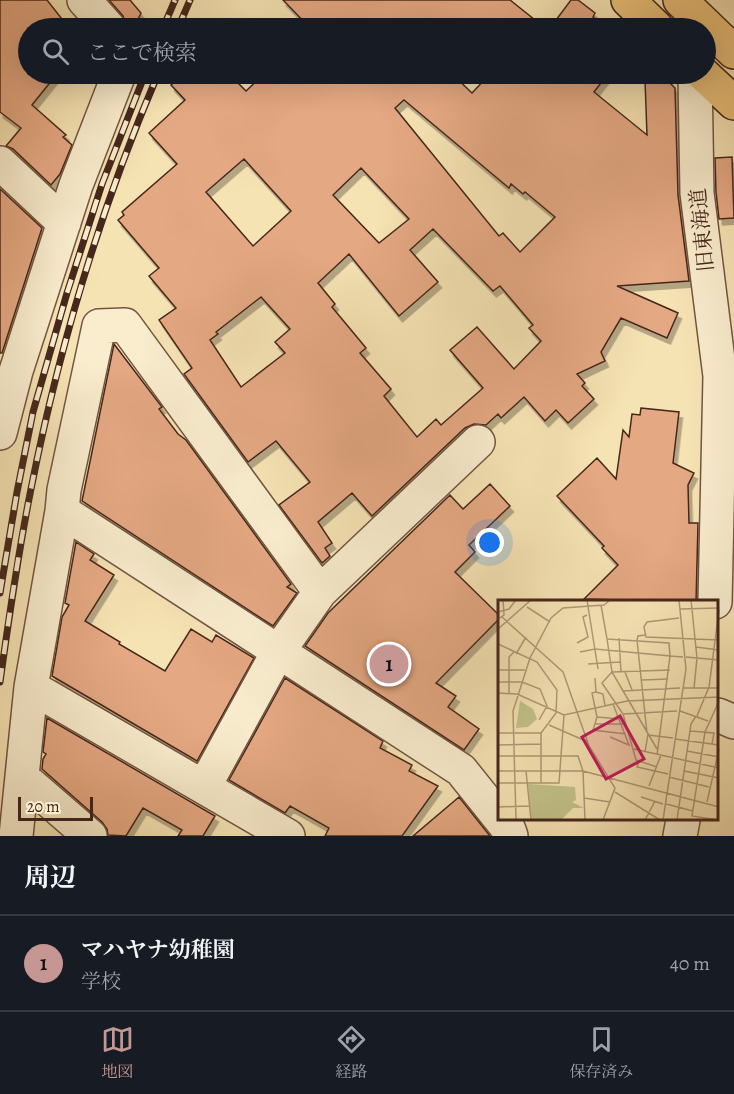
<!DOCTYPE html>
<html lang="ja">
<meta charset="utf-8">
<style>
body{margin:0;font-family:Alegreya,"Noto Serif JP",serif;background:#20242c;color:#f1f3f6}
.scale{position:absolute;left:18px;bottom:15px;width:75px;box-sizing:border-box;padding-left:6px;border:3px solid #46271b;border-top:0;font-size:16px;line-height:21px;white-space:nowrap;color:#46271b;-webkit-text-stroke:4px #f9edce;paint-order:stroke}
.you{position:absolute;left:490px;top:543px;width:21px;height:21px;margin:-15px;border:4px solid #fff;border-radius:50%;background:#1a73e8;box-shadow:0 0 0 9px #1a73e833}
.badge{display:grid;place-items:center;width:39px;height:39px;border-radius:50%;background:#c59692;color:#111;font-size:20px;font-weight:700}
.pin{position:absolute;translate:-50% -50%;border:3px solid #fff;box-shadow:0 2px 6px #0006}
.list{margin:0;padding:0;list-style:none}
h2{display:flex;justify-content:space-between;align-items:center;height:78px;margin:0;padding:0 24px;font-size:26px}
h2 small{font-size:20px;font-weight:400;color:#9ea1a6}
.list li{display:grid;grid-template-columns:39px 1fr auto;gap:18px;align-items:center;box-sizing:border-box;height:96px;padding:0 24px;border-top:2px solid #363941}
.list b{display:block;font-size:22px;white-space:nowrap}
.list p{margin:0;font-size:20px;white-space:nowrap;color:#9ea1a6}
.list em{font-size:20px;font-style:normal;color:#9ea1a6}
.icon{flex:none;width:33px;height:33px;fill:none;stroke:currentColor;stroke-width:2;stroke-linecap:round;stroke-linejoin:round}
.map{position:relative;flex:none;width:734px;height:836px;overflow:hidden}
.search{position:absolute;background:#171b24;box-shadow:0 6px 24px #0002;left:18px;right:18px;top:18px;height:66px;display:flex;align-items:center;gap:15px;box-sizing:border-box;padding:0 21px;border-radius:33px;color:#9ea1a6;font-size:22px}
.sheet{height:174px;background:#171b24}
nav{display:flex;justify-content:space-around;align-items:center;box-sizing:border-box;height:84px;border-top:2px solid #363941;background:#171b24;font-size:16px;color:#9ea1a6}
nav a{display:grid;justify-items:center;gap:3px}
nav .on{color:#c59692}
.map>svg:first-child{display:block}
.building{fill:#e4a882;stroke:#46271b;stroke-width:1.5;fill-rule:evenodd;filter:url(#shadow)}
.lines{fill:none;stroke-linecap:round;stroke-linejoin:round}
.minor-casing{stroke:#725641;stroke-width:36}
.major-casing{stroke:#46271b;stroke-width:36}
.minor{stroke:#f9edce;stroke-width:33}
.major{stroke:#ebc27a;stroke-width:33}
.rail-casing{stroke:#46271b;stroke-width:7}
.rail{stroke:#f9edce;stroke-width:4.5;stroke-dasharray:14;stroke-linecap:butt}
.labels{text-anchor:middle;stroke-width:4.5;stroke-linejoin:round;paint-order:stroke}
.street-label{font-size:21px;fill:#46271b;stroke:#f9edce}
.inset-road{fill:none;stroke:#b09877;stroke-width:1.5}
.view{fill:#c2185b;fill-opacity:0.15;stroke:#c2185b;stroke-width:3}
.inset-edge{fill:none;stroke:#46271b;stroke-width:3}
</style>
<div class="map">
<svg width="734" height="836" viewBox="0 0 734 836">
<defs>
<filter id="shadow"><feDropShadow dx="3.5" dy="6" stdDeviation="0" flood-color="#0004"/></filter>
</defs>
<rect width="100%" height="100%" fill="#f6e3b4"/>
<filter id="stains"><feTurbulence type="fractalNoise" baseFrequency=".00333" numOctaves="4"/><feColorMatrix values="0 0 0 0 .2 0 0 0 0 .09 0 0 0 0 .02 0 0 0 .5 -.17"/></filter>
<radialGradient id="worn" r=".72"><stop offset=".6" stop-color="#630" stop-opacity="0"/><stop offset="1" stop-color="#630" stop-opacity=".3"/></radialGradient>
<path class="building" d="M 0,0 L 47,0 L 69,28 L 28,28 L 28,74 L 57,74 L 32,105 L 66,135 L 63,137 L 72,145 L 60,174 L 51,185 L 13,149 L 6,146 L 21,128 L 0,112 Z
M 109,0 L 130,0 L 141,13 L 134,28 L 127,28 L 123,16 Z
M 283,0 L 510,0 L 545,28 L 310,28 Z
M 571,0 L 578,0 L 595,13 L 593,17 L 608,28 L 550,28 Z
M 184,74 L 229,74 L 246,91 L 264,74 L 452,74 L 472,93 L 490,74 L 608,74 L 594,92 L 647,135 L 645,80 L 666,79 L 675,88 L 678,195 L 689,281 L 617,286 L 678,313 L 667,338 L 621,318 L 601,352 L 605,361 L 577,374 L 585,383 L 582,386 L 594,399 L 568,423 L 556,410 L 545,421 L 524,397 L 501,418 L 498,414 L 486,425 L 474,424 L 465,428 L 372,516 L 352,493 L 318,522 L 332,543 L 325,548 L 330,556 L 322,563 L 279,505 L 310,482 L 276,441 L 248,462 L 184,374 L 192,368 L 159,320 L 176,308 L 149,276 L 159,268 L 118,220 L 124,215 L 122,212 L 177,164 L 149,133 L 185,100 L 171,85 ZM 404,100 L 509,188 L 511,184 L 523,194 L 525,192 L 555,217 L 520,252 L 503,233 L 499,236 L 395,108 ZM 244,159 L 291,211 L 253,246 L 206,192 ZM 361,168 L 409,219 L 379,243 L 333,195 ZM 433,229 L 493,291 L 500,286 L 533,325 L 529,328 L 541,341 L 514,369 L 477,327 L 450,350 L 483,388 L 441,425 L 436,419 L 417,437 L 384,396 L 391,389 L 360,353 L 366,348 L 332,307 L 335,304 L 318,283 L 349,254 L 399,316 L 438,282 L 410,250 ZM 261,297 L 290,329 L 275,342 L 285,353 L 241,387 L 210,340 L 218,334 L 216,332 Z
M 732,157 L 734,218 L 719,219 L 716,192 L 715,158 Z
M 0,189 L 42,228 L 2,353 L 0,353 Z
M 114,344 L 162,407 L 159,409 L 178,434 L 186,440 L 291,584 L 287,587 L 297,593 L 273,626 L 82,501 Z
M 641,408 L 679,412 L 673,463 L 694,473 L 688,485 L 689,523 L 698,523 L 696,602 L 584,599 L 618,565 L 602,548 L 604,546 L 557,496 L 597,458 L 616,479 L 623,430 L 629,437 L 632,414 L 640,415 Z
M 490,484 L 510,506 L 469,545 L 475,552 L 455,572 L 500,616 L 500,618 L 436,683 L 456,696 L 448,707 L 479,729 L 464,750 L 305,646 L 328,613 L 450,495 L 463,509 Z
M 76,542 L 94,554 L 90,560 L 114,575 L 85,621 L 120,642 L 119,644 L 165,671 L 191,629 L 212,642 L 216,635 L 254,658 L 197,761 L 52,676 L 62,617 L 69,605 L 65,603 Z
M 285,678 L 383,741 L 380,748 L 412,765 L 409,771 L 438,786 L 402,836 L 325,836 L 329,828 L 290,806 L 285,813 L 229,780 Z
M 47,718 L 215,816 L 203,836 L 178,836 L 182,830 L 143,808 L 126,836 L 108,835 L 107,829 L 102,822 L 42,769 L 43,759 L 46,754 L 43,752 Z
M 459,797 L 490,836 L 413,836 Z"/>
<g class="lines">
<g class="minor-casing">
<path id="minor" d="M 84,0 L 109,28
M 695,74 L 697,193 L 720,376 L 715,602
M 0,163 L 64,223
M 0,433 L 16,371 L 76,185 L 119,74
M 62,511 L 461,770 L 509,830 L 511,836
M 31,687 L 288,836
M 718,715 L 734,722
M 23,778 L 90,836
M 204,787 L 278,652 L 320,592 L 478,442
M 16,836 L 31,687 L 62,511 L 64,490 L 99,326 L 125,325 L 320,592
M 680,836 L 683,820"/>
</g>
<g class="major-casing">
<path id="major" d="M 628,0 L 657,28
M 680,0 L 734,52
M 703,74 L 734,103"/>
</g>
<use href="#minor" class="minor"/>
<use href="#major" class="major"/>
<g class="rail-casing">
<path id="rail" d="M 163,28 L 175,0
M 178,28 L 190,0
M 0,593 L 17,492 L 33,412 L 67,293 L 102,184 L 145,74
M 0,682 C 9,617 18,553 31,489 C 59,347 101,207 158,74"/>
</g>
<use href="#rail" class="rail"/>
</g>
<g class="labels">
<g class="street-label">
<text transform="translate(702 230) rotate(-96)" y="7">旧東海道</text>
</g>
</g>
<g transform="translate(498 600)">
<rect width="220" height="220" fill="#f6e3b4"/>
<path d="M 30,184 L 77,187 L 78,200 L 74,202 L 86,208 L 75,208 L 63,220 L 33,220 Z" fill="#c2c289"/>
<path d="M 22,101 L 35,109 L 39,119 L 30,127 L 18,128 Z" fill="#c2c289"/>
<path class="inset-road" d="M 89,0 L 100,69M 193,0 L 199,58 L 196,88M 103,5 L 109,39 L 171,43 L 172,56 L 185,57M 29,7 L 52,22M 182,9 L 221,8M 0,12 L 11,9 L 18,0M 4,17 L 65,72 L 91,146 L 117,188 L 105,220M 181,18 L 149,22 L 146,27 L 148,37 L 221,40M 0,19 L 6,15 L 5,0M 0,29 L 33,0M 147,35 L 140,36 L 139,40 L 149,133M 121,38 L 123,72M 109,39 L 114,72 L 159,149M 79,43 L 90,37 L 85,17 L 89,15M 0,44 L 39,62 L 59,90 L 58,113 L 43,133 L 43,183M 198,47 L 221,50M 82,52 L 97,49 L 172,56 L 159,155M 18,54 L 28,37M 188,57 L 221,60M 90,64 L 122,62M 0,70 L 27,70M 127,72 L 134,90M 97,78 L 98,92 L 94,93 L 99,117 L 95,130 L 128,134M 144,80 L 170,79M 0,82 L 24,82 L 42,89 L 49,106 L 41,120M 185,88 L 221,88M 124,91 L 182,88M 98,92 L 105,94 L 107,106M 0,93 L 19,94 L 66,115 L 129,101 L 221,97M 11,94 L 11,57 L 16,52M 182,111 L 210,121M 125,114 L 179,111M 199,116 L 211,87 L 221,10M 99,117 L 122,119M 97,124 L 125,124M 51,125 L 90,142M 192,131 L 216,133 L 214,144M 0,133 L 43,133M 150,135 L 175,138M 112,137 L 131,145 L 115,104M 177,139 L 221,145M 0,145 L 43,144M 136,149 L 221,168M 189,151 L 221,157M 147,152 L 150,134M 0,156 L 80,156 L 85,171 L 87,220M 141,161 L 139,167 L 170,174M 159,167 L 138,160 L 125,114 L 104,83 L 114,72 L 172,70M 0,171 L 85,171 L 221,207M 28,171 L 33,220M 186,171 L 221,178M 171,177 L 211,187M 0,183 L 61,183 L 66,115M 151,186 L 163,155M 117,192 L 162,220M 143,197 L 165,204M 86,198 L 112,202M 209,202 L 221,149M 168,204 L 195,211M 0,207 L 31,206M 18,220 L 15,111 L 32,58 L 53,18 L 65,8 L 106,5 L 112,0M 147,220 L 157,201M 165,220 L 188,69 L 181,0M 179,220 L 193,124 L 198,116M 219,220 L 194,216 L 207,132 L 221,101"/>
<path class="view" d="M 122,116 L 146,159 L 108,179 L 84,137 Z"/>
<rect width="220" height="220" class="inset-edge"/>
</g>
<rect width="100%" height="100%" filter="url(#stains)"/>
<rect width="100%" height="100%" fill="url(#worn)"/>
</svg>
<div class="scale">20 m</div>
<div class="you"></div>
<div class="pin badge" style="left:389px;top:664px">1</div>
<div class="search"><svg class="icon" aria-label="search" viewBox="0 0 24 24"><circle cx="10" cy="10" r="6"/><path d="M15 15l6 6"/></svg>ここで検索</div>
</div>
<section class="sheet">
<h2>周辺<small></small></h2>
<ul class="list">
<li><span class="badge">1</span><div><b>マハヤナ幼稚園</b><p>学校</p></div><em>40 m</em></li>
</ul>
</section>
<nav>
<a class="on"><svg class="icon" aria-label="map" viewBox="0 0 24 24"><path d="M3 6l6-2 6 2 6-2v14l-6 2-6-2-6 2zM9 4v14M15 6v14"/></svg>地図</a>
<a><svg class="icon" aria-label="directions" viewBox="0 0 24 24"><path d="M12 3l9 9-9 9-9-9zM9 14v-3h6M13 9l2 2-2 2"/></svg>経路</a>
<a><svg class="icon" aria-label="saved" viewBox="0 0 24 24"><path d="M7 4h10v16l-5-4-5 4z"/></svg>保存済み</a>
</nav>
